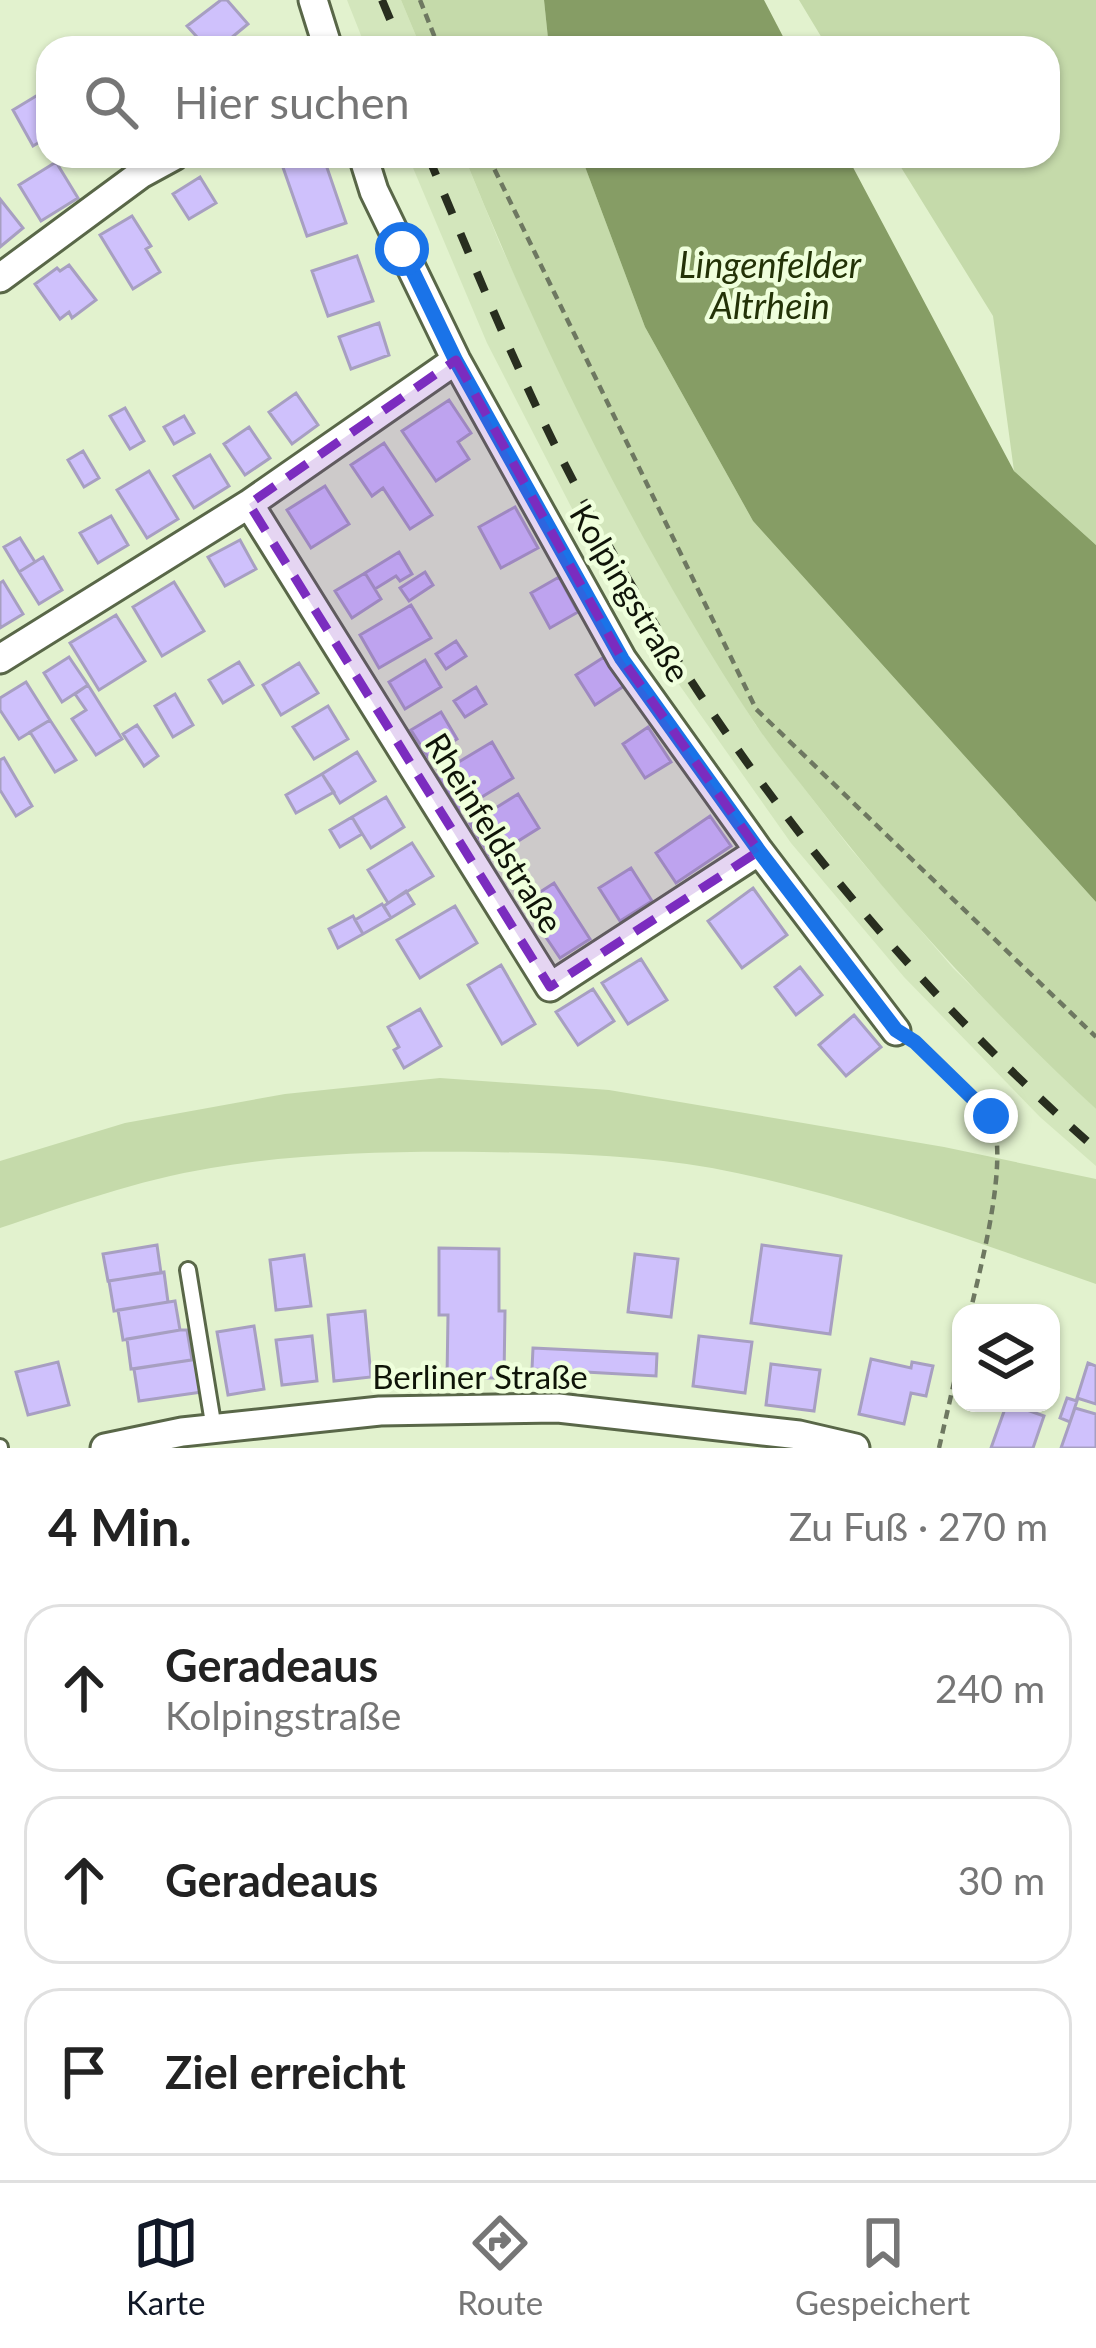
<!DOCTYPE html>
<html lang="de">
<meta charset="utf-8">
<style>
body{margin:0;font-family:Lato,sans-serif;background:#f6f6f6;color:#222}
.controls{position:absolute;right:36px;bottom:36px;display:grid;overflow:hidden;border-radius:24px;box-shadow:0 3px 9px #0004}
.controls button{width:108px;height:108px;display:grid;place-items:center;padding:0;border:0;border-bottom:3px solid #e0e0e0;background:#fff;color:#222;font:60px sans-serif}
.stop{position:absolute;width:36px;height:36px;margin:-27px;border:9px solid #1a73e8;border-radius:50%;background:#fff}
.stop.end{background:#1a73e8;border-color:#fff;box-shadow:0 3px 12px #0008}
.list{margin:0;padding:0;list-style:none}
h2{display:flex;justify-content:space-between;align-items:center;height:156px;margin:0;padding:0 48px;font-size:51px}
h2 small{font-size:39px;font-weight:400;color:#767676}
.list li{display:grid;grid-template-columns:78px 1fr auto;gap:36px;align-items:center;box-sizing:border-box;height:168px;margin:0 24px 24px;padding:0 24px;border:3px solid #e0e0e0;border-radius:36px}
.list b{display:block;font-size:45px;white-space:nowrap}
.list p{margin:0;font-size:39px;white-space:nowrap;color:#767676}
.list em{font-size:39px;font-style:normal;color:#767676}
.icon{flex:none;width:66px;height:66px;fill:none;stroke:currentColor;stroke-width:2;stroke-linecap:round;stroke-linejoin:round}
.map{position:relative;flex:none;width:1096px;height:1448px;overflow:hidden}
.search{position:absolute;background:#fff;box-shadow:0 3px 9px #0004;left:36px;right:36px;top:36px;height:132px;display:flex;align-items:center;gap:30px;box-sizing:border-box;padding:0 42px;border-radius:36px;color:#767676;font-size:45px}
.sheet{height:732px;background:#fff}
nav{display:flex;justify-content:space-around;align-items:center;box-sizing:border-box;height:168px;border-top:3px solid #e0e0e0;background:#fff;font-size:33px;color:#767676}
nav a{display:grid;justify-items:center;gap:6px}
nav .on{color:#111827}
.map>svg:first-child{display:block}
.built{fill:#d3e6bc}
.green{fill:#c5daaa}
.water{fill:#869d65}
.building{fill:#cfc1fc;stroke:#a79fc1;stroke-width:3}
.lines{fill:none;stroke-linecap:round;stroke-linejoin:round}
.lane-casing{stroke:#596748;stroke-width:20}
.street-casing{stroke:#596748;stroke-width:33}
.path{stroke:#6e7861;stroke-width:4.5;stroke-dasharray:9 6;stroke-linecap:butt}
.lane{stroke:#fff;stroke-width:14}
.street{stroke:#fff;stroke-width:27}
.rail{stroke:#282e1f;stroke-width:8;stroke-dasharray:21 21;stroke-linecap:butt}
.route{stroke:#1a73e8;stroke-width:15}
.marked{fill:#7b2cbf;fill-opacity:0.2;stroke:#7b2cbf;stroke-width:9;stroke-dasharray:24 15;stroke-linejoin:round}
.labels{text-anchor:middle;stroke-width:9;stroke-linejoin:round;paint-order:stroke}
.street-label{font-size:33px;fill:#0f1408;stroke:#efffdc}
.water-label{font-size:36px;font-style:italic;fill:#233207;stroke:#efffdc}
</style>
<div class="map">
<svg width="1096" height="1448" viewBox="0 0 1096 1448">
<rect width="100%" height="100%" fill="#e2f2ce"/>
<path class="built" d="M 347,0 L 401,0 L 421,48 L 366,48 Z
M 408,156 L 464,156 L 500,244 L 588,431 L 668,581 L 755,724 L 850,848 L 953,968 L 1096,1109 L 1096,1166 L 1040,1117 L 904,977 L 791,843 L 649,642 L 583,530 L 487,343 Z"/>
<path class="green" d="M 401,0 L 544,0 L 549,48 L 421,48 Z
M 799,0 L 1096,0 L 1096,545 L 1014,471 L 993,316 L 894,156 L 1048,156 L 1048,48 L 828,48 Z
M 464,156 L 581,156 L 645,327 L 753,521 L 1096,902 L 1096,1109 C 994,1014 899,912 814,801 C 794,775 772,749 754,722 C 638,545 543,352 464,156 Z
M 440,1078 L 609,1090 L 944,1147 L 1096,1179 L 1096,1284 C 970,1240 844,1193 712,1168 C 637,1155 560,1153 484,1152 C 393,1151 301,1153 211,1168 C 138,1180 69,1205 0,1228 L 0,1161 L 125,1123 L 285,1094 Z"/>
<path class="water" d="M 544,0 L 764,0 L 789,48 L 549,48 Z
M 581,156 L 847,156 L 1014,471 L 1096,545 L 1096,902 L 753,521 L 645,327 Z"/>
<path class="building" d="M 221,0 L 227,0 L 248,24 L 219,48 L 207,48 L 187,26 Z
M 46,90 L 48,137 L 33,146 L 13,110 Z
M 279,156 L 323,156 L 346,223 L 307,236 Z
M 56,162 L 78,198 L 41,221 L 19,185 Z
M 200,177 L 216,203 L 189,219 L 173,194 Z
M 0,199 L 23,228 L 0,247 Z
M 132,216 L 151,246 L 146,249 L 160,272 L 133,289 L 100,235 Z
M 357,256 L 373,301 L 328,316 L 312,271 Z
M 69,265 L 96,300 L 72,318 L 69,312 L 60,319 L 35,284 L 57,268 L 60,271 Z
M 379,323 L 389,355 L 351,369 L 339,337 Z
M 296,393 L 318,425 L 292,444 L 269,412 Z
M 449,400 L 471,433 L 458,442 L 469,459 L 436,481 L 402,431 Z
M 125,408 L 144,441 L 130,449 L 110,416 Z
M 184,416 L 194,433 L 174,444 L 164,427 Z
M 249,427 L 270,458 L 245,475 L 224,444 Z
M 384,443 L 432,515 L 410,529 L 383,488 L 372,496 L 351,465 Z
M 83,451 L 99,478 L 84,487 L 68,460 Z
M 210,455 L 229,486 L 194,508 L 174,476 Z
M 149,471 L 178,519 L 147,538 L 117,490 Z
M 325,486 L 349,524 L 311,548 L 287,510 Z
M 515,507 L 538,548 L 501,568 L 479,527 Z
M 111,516 L 128,545 L 98,563 L 80,533 Z
M 20,538 L 35,562 L 19,572 L 4,547 Z
M 240,540 L 256,569 L 225,586 L 208,557 Z
M 399,552 L 412,574 L 400,581 L 396,576 L 375,589 L 365,573 Z
M 43,557 L 62,590 L 39,604 L 19,572 Z
M 425,572 L 433,585 L 409,601 L 400,588 Z
M 365,573 L 381,599 L 352,618 L 335,591 Z
M 559,577 L 578,612 L 550,628 L 531,593 Z
M 3,581 L 23,614 L 0,628 L 0,583 Z
M 174,582 L 204,631 L 162,656 L 133,607 Z
M 411,605 L 431,638 L 379,668 L 360,635 Z
M 116,615 L 145,661 L 99,690 L 70,643 Z
M 456,641 L 466,656 L 446,669 L 436,654 Z
M 69,657 L 88,685 L 62,702 L 44,673 Z
M 604,657 L 624,686 L 595,705 L 576,675 Z
M 425,660 L 441,687 L 405,709 L 389,682 Z
M 239,662 L 253,685 L 223,703 L 209,680 Z
M 299,663 L 318,693 L 281,715 L 263,685 Z
M 26,682 L 50,720 L 19,739 L 0,710 L 0,698 Z
M 88,685 L 122,739 L 96,755 L 72,719 L 86,710 L 75,694 Z
M 476,687 L 486,704 L 465,717 L 454,701 Z
M 175,694 L 193,725 L 173,737 L 155,706 Z
M 328,706 L 348,739 L 314,759 L 293,727 Z
M 441,712 L 457,739 L 428,757 L 411,730 Z
M 50,720 L 76,760 L 55,772 L 30,732 Z
M 137,725 L 158,756 L 144,766 L 123,734 Z
M 648,727 L 671,762 L 645,778 L 623,744 Z
M 492,742 L 513,778 L 459,811 L 437,775 Z
M 357,752 L 375,781 L 340,803 L 322,774 Z
M 4,758 L 32,806 L 16,816 L 0,790 L 0,760 Z
M 322,774 L 334,792 L 296,813 L 286,795 Z
M 518,794 L 539,828 L 491,858 L 470,824 Z
M 386,797 L 404,827 L 371,848 L 352,817 Z
M 710,816 L 731,846 L 676,883 L 656,853 Z
M 352,817 L 362,834 L 340,847 L 330,830 Z
M 412,843 L 433,876 L 388,903 L 368,870 Z
M 631,868 L 652,901 L 620,921 L 599,888 Z
M 554,883 L 590,939 L 560,958 L 541,930 L 551,923 L 534,896 Z
M 753,888 L 787,935 L 742,968 L 708,921 Z
M 406,891 L 414,904 L 391,918 L 384,906 Z
M 382,904 L 391,918 L 363,934 L 355,920 Z
M 455,906 L 477,943 L 420,978 L 397,940 Z
M 353,916 L 363,934 L 338,948 L 329,929 Z
M 641,959 L 667,1000 L 628,1024 L 602,983 Z
M 501,965 L 535,1024 L 502,1044 L 468,985 Z
M 800,967 L 822,995 L 796,1015 L 775,987 Z
M 593,989 L 614,1021 L 578,1045 L 556,1012 Z
M 420,1009 L 441,1046 L 404,1068 L 394,1050 L 399,1047 L 388,1027 Z
M 854,1015 L 881,1047 L 846,1076 L 819,1045 Z
M 157,1245 L 161,1273 L 108,1281 L 103,1254 Z
M 762,1245 L 841,1256 L 830,1334 L 751,1323 Z
M 439,1248 L 499,1249 L 499,1311 L 505,1311 L 504,1378 L 447,1378 L 448,1315 L 439,1315 Z
M 635,1254 L 678,1259 L 671,1317 L 628,1312 Z
M 304,1255 L 311,1306 L 276,1310 L 270,1260 Z
M 164,1272 L 168,1302 L 114,1311 L 109,1281 Z
M 175,1301 L 180,1330 L 123,1340 L 118,1310 Z
M 365,1311 L 371,1377 L 334,1381 L 328,1315 Z
M 254,1326 L 264,1389 L 228,1395 L 217,1332 Z
M 180,1330 L 187,1330 L 192,1360 L 131,1369 L 127,1339 Z
M 312,1336 L 317,1381 L 282,1385 L 276,1340 Z
M 699,1336 L 752,1342 L 745,1393 L 693,1386 Z
M 533,1348 L 657,1354 L 656,1376 L 532,1369 Z
M 197,1359 L 202,1392 L 139,1401 L 134,1369 Z
M 871,1359 L 911,1368 L 912,1362 L 933,1366 L 926,1396 L 911,1393 L 904,1424 L 859,1414 Z
M 58,1362 L 69,1405 L 28,1415 L 16,1372 Z
M 1088,1363 L 1096,1366 L 1096,1404 L 1077,1398 Z
M 771,1364 L 820,1370 L 814,1411 L 766,1405 Z
M 1067,1398 L 1077,1401 L 1070,1422 L 1060,1418 Z
M 1007,1403 L 1044,1416 L 1033,1448 L 991,1448 Z
M 1075,1408 L 1096,1414 L 1096,1448 L 1061,1448 Z"/>
<g class="lines">
<g class="lane-casing">
<path id="lane" d="M 188,1270 L 214,1429
M 0,1447 L 0,1448"/>
</g>
<g class="street-casing">
<path id="street" d="M 313,0 L 328,48
M 363,156 L 374,191 L 456,360 L 622,659 L 759,851 L 896,1031
M 0,278 L 141,174 L 174,156
M 249,504 L 550,987 L 759,851
M 0,659 L 249,504 L 456,360
M 105,1448 L 182,1432 L 380,1411 L 558,1408 L 799,1435 L 855,1448"/>
</g>
<path class="path" d="M 420,0 L 439,48
M 488,156 L 756,709 L 1096,1037
M 916,1043 L 991,1116 C 1010,1158 981,1265 970,1313
M 939,1448 L 961,1352"/>
<use href="#lane" class="lane"/>
<use href="#street" class="street"/>
<path class="rail" d="M 382,0 L 402,48
M 428,156 C 475,267 520,381 577,488 C 711,739 882,961 1096,1149"/>
</g>
<g class="lines">
<path class="route" d="M 402,249 L 456,361 L 622,659 L 759,851 L 896,1030 L 915,1042 L 991,1116"/>
</g>
<path class="marked" d="M 456,360 L 622,659 L 759,851 L 550,987 L 249,504 Z"/>
<g class="labels">
<g class="street-label">
<text transform="translate(630 593) rotate(59)" y="12">Kolpingstraße</text>
<text transform="translate(494 833) rotate(58)" y="12">Rheinfeldstraße</text>
<text x="480" y="1389">Berliner Straße</text>
</g>
<g class="water-label">
<text x="770" y="278">Lingenfelder<tspan x="770" dy="41">Altrhein</tspan></text>
</g>
</g>
</svg>
<div class="controls">
<button><svg class="icon" aria-label="layers" viewBox="0 0 24 24"><path d="M12 4l9 5-9 5-9-5zM3 14l9 5 9-5"/></svg></button>
</div>
<div class="stop" style="left:402px;top:249px"></div>
<div class="stop end" style="left:991px;top:1116px"></div>
<div class="search"><svg class="icon" aria-label="search" viewBox="0 0 24 24"><circle cx="10" cy="10" r="6"/><path d="M15 15l6 6"/></svg>Hier suchen</div>
</div>
<section class="sheet">
<h2>4 Min.<small>Zu Fuß · 270 m</small></h2>
<ul class="list">
<li><svg class="icon" aria-label="ahead" viewBox="0 0 24 24"><path d="M12 20V5M6 11l6-6 6 6"/></svg><div><b>Geradeaus</b><p>Kolpingstraße</p></div><em>240 m</em></li>
<li><svg class="icon" aria-label="ahead" viewBox="0 0 24 24"><path d="M12 20V5M6 11l6-6 6 6"/></svg><div><b>Geradeaus</b></div><em>30 m</em></li>
<li><svg class="icon" aria-label="arrive" viewBox="0 0 24 24"><path d="M6 21V4h12l-3 4 3 4H6"/></svg><div><b>Ziel erreicht</b></div></li>
</ul>
</section>
<nav>
<a class="on"><svg class="icon" aria-label="map" viewBox="0 0 24 24"><path d="M3 6l6-2 6 2 6-2v14l-6 2-6-2-6 2zM9 4v14M15 6v14"/></svg>Karte</a>
<a><svg class="icon" aria-label="directions" viewBox="0 0 24 24"><path d="M12 3l9 9-9 9-9-9zM9 14v-3h6M13 9l2 2-2 2"/></svg>Route</a>
<a><svg class="icon" aria-label="saved" viewBox="0 0 24 24"><path d="M7 4h10v16l-5-4-5 4z"/></svg>Gespeichert</a>
</nav>
